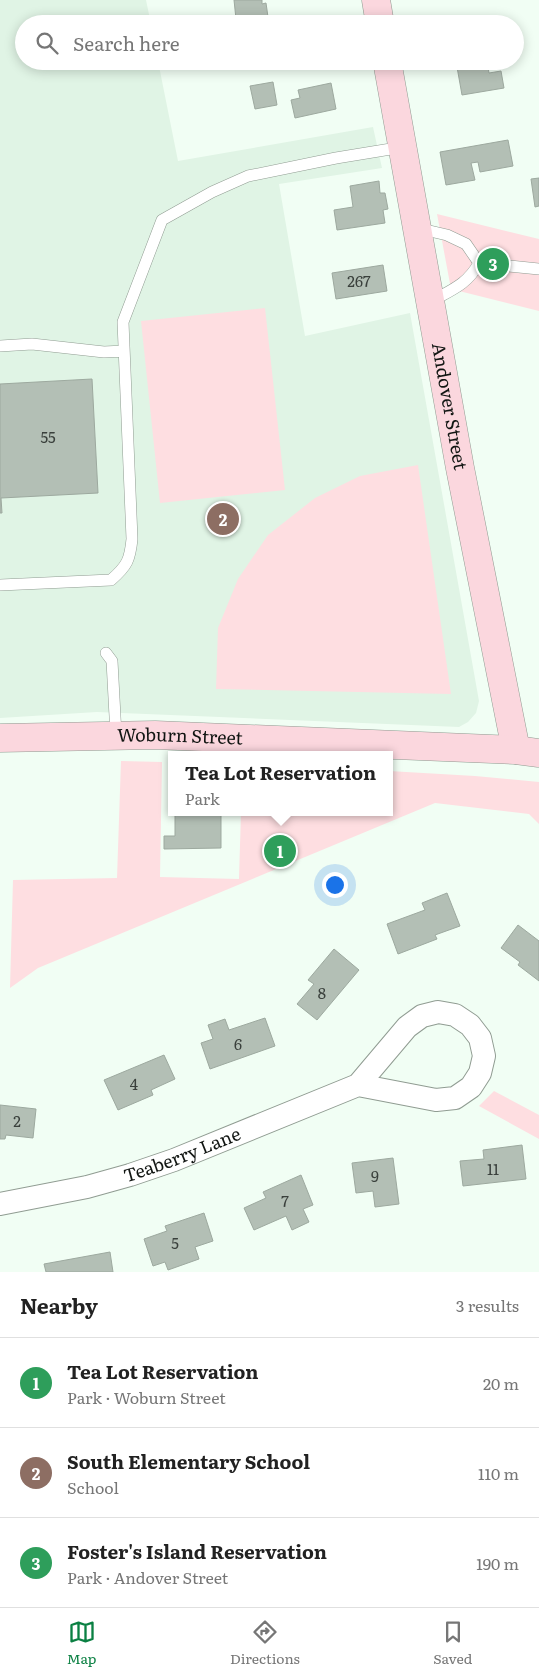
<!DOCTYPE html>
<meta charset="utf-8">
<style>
body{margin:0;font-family:Literata,serif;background:#f6f6f6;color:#222}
.you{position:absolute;left:334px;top:884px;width:18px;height:18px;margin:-12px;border:4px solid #fff;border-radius:50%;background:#1a73e8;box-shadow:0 0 0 8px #1a73e833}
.badge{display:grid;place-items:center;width:32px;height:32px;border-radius:50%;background:#0b8043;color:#fff;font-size:16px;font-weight:700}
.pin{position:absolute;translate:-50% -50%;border:2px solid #fff;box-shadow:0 1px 5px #0006}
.popup{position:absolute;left:168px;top:751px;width:225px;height:65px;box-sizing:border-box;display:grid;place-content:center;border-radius:0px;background:#fff;filter:drop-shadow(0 1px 4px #0005);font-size:16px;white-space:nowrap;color:#767676}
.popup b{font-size:19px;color:#222}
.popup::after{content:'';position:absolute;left:50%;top:100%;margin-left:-10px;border:10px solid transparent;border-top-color:#fff}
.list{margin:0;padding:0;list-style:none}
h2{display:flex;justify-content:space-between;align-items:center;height:65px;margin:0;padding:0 20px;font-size:21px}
h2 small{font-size:16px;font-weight:400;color:#767676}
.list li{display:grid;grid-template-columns:32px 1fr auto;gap:15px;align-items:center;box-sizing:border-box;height:90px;padding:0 20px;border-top:1px solid #e0e0e0}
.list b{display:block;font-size:19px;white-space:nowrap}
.list p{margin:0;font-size:16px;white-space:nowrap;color:#767676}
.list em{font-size:16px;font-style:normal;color:#767676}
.icon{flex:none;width:28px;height:28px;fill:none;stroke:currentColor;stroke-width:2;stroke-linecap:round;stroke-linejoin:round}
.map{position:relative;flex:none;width:539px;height:1272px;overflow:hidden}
.search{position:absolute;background:#fff;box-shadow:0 2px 12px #0003;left:15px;right:15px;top:15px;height:55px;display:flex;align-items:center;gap:12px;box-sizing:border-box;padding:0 18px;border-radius:28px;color:#767676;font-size:19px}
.sheet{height:335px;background:#fff}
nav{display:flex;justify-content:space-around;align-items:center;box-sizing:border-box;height:70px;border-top:1px solid #e0e0e0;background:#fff;font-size:14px;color:#767676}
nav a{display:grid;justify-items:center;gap:2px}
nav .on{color:#0b8043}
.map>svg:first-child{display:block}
.built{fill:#e0f4e5}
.green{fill:#fedee1}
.building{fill:#b3bfb5;stroke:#9da99f}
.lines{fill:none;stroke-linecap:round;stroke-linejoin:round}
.lane-casing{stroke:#909c92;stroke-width:12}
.street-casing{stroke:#909c92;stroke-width:24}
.secondary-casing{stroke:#909c92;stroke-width:29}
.lane{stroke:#fff;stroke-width:11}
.street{stroke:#fff;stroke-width:22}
.secondary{stroke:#fbd7de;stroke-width:28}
.labels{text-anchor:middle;stroke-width:4;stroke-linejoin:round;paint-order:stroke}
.number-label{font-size:15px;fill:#3a403c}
.street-label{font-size:18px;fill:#121613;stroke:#fff}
</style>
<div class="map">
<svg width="539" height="1272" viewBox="0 0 539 1272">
<rect width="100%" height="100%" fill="#f1fef4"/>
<path class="built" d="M 0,0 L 146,0 L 151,24 L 24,24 L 24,61 L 158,61 L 178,161 L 373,127 L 382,168 L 279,184 L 305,336 L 410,313 L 479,701 L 476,713 L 468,722 L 459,727 L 97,712 L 0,718 Z"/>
<path class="green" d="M 437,214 L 539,239 L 539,311 L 451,289 Z
M 265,308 L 285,490 L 160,503 L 141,321 Z
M 418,465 L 451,694 L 216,689 L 218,628 L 238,579 L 268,535 L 315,498 L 360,476 Z
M 121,761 L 162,762 L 160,877 L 239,879 L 241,812 L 389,812 L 389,771 L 475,776 L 539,782 L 539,824 L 529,814 L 435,803 L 38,968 L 10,988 L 13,880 L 117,878 Z
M 494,1091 L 539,1115 L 539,1139 L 479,1106 Z"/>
<path class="building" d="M 234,0 L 262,0 L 262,4 L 266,3 L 269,24 L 240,24 L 240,19 L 236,19 Z
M 451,61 L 487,61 L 489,73 L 501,71 L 504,88 L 462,95 L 457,67 L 453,68 Z
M 273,82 L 277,105 L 255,109 L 250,86 Z
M 331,83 L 336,109 L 295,118 L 291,100 L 300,98 L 298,90 Z
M 508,140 L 513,166 L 480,172 L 478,162 L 471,163 L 475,180 L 446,185 L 440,152 Z
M 539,178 L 539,206 L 535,207 L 531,179 Z
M 379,181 L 380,193 L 385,193 L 388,209 L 383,210 L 385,223 L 337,230 L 334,210 L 353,207 L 350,186 Z
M 383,265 L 387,291 L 336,299 L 332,273 Z
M 92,379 L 98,493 L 1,498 L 2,513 L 0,513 L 0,384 Z
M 175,812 L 221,812 L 221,848 L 164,849 L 164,836 L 175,836 Z
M 447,893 L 460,926 L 435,935 L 437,939 L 398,954 L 387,924 L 425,910 L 422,903 Z
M 518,925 L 539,941 L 539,981 L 518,965 L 520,962 L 501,948 Z
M 334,949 L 359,970 L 317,1020 L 297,1004 L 314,984 L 308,980 Z
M 265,1018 L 275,1046 L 210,1069 L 201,1043 L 213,1039 L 208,1025 L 225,1019 L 229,1030 Z
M 164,1055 L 175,1079 L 151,1090 L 153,1095 L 118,1110 L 104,1080 Z
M 0,1105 L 36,1109 L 33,1138 L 6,1135 L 5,1139 L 0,1139 Z
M 522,1145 L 526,1179 L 463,1186 L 460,1161 L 484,1159 L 483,1150 Z
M 393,1158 L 399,1204 L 375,1207 L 373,1191 L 356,1193 L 352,1163 Z
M 301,1175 L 313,1205 L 303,1209 L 309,1222 L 292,1230 L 286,1216 L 254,1230 L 244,1208 L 266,1198 L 263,1192 Z
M 204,1213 L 213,1241 L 195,1247 L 199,1259 L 168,1270 L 165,1262 L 153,1266 L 144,1239 L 167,1231 L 165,1226 Z
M 110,1252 L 113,1272 L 46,1272 L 44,1264 Z"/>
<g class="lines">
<g class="lane-casing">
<path id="lane" d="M 417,228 L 447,235 L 466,244 L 479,263 C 467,285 451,290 430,302
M 479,263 L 539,269
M 0,346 L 32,344 L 104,352 L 124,351
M 0,585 L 111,580 C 127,566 130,560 132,539 L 123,322 L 162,220 L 212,192 L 248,176 L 336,158 L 403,147
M 106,653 L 112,661 L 116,735"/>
</g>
<g class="street-casing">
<g id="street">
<path id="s1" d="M 0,1204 L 87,1187 L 130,1175 L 174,1160 L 358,1085 L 407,1027 L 422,1016 L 438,1012 L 455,1015 L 470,1025 L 480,1038 L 484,1056 L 480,1073 L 471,1087 L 455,1098 L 436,1100 L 358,1085"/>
</g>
</g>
<g class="secondary-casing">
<g id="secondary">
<path d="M 376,0 L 380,24"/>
<path id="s2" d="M 387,61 L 460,468 L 516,750"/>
<path id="s3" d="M 0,738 L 155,735 L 516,750 L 539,753"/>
</g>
</g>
<use href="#lane" class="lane"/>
<use href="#street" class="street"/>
<use href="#secondary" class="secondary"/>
</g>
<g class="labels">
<g class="number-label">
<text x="359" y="287">267</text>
<text x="48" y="443">55</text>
<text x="322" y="999">8</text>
<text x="238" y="1050">6</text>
<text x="134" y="1090">4</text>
<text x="17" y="1127">2</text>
<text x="493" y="1175">11</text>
<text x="375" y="1182">9</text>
<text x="285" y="1207">7</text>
<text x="175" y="1249">5</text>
</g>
<g class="street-label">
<text dy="6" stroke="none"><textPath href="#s2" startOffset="351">Andover Street</textPath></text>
<text dy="6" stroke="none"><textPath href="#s3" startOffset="180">Woburn Street</textPath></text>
<text dy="6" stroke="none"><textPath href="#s1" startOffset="189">Teaberry Lane</textPath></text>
</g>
</g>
</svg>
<div class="you"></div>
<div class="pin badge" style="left:280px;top:851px;background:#2e9e5b">1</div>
<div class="popup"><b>Tea Lot Reservation</b>Park</div>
<div class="pin badge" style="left:223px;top:519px;background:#8d6e63">2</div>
<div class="pin badge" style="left:493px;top:264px;background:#2e9e5b">3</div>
<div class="search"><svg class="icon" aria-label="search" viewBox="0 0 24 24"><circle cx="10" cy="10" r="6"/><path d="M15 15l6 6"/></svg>Search here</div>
</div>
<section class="sheet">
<h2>Nearby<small>3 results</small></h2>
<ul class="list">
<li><span class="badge" style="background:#2e9e5b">1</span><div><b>Tea Lot Reservation</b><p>Park · Woburn Street</p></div><em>20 m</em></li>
<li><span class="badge" style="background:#8d6e63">2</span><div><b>South Elementary School</b><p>School</p></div><em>110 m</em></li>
<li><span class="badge" style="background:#2e9e5b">3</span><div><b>Foster's Island Reservation</b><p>Park · Andover Street</p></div><em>190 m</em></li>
</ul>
</section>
<nav>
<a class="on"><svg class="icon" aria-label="map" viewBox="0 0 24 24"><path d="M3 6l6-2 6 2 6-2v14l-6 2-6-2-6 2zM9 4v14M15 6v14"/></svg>Map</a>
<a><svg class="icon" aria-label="directions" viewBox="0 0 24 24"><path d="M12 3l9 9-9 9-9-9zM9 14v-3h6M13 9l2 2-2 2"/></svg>Directions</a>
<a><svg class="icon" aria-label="saved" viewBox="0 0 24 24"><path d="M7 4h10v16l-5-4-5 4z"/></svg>Saved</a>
</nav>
